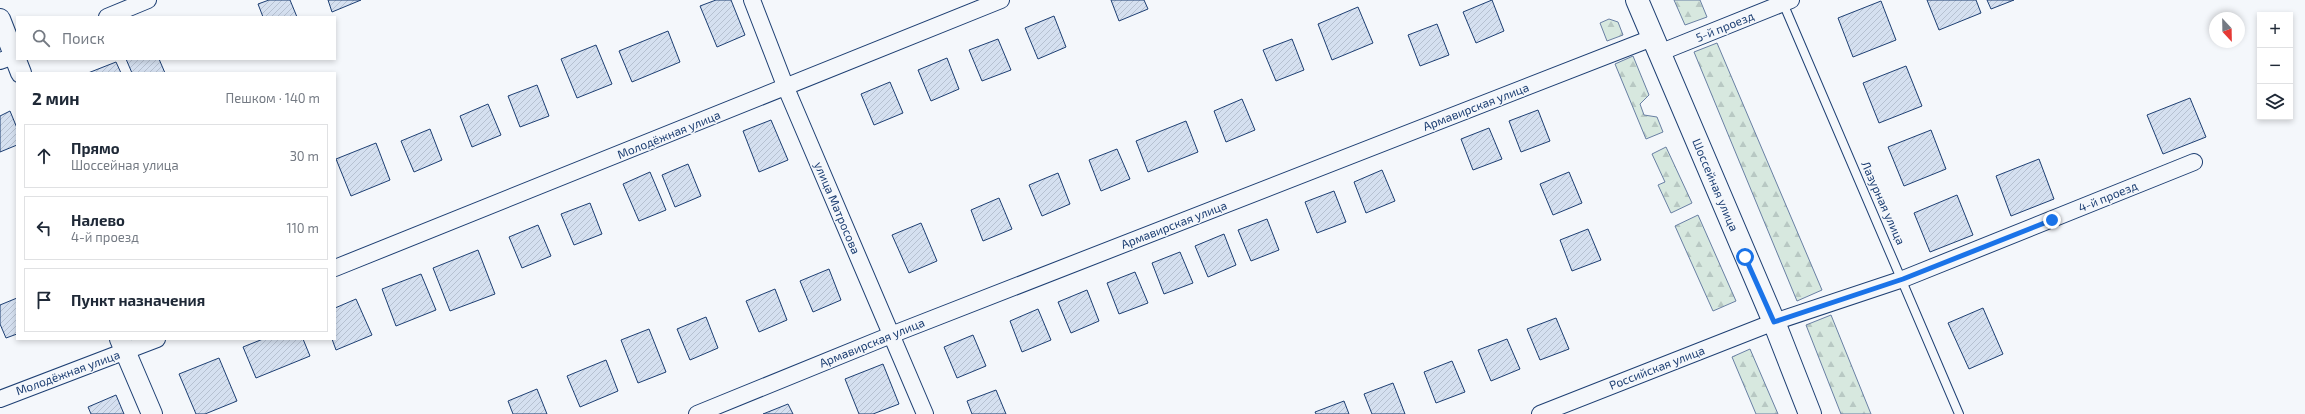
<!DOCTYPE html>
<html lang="ru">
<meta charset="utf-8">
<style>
body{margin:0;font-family:"Exo 2",sans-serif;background:#f6f6f7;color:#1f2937}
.controls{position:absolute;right:12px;top:12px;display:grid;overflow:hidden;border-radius:0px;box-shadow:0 2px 6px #0003}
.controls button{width:36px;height:36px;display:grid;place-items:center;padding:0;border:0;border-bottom:1px solid #e0e1e3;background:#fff;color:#1f2937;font:20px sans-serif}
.compass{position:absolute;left:2209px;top:12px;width:36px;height:36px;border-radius:50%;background:#fff;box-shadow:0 2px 6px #0003;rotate:158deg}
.stop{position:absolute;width:12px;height:12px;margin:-9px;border:3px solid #1a73e8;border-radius:50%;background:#fff}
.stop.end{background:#1a73e8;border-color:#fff;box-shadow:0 1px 4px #0008}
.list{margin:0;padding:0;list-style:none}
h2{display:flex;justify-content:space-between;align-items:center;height:52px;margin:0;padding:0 16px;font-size:17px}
h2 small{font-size:13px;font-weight:400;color:#747a83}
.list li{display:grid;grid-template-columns:26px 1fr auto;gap:12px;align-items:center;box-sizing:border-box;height:64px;margin:0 8px 8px;padding:0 8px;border:1px solid #e0e1e3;border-radius:0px}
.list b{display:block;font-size:15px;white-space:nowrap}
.list p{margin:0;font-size:13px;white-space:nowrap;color:#747a83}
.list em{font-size:13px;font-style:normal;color:#747a83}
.icon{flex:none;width:22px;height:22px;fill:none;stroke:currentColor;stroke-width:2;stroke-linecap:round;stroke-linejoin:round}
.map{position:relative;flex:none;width:2305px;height:414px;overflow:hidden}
.search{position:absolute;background:#fff;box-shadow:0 2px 6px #0003;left:16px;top:16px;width:320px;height:44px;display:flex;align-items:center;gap:10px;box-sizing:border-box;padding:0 14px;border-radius:0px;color:#747a83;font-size:15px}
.panel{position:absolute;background:#fff;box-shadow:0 2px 6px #0003;left:16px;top:72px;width:320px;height:268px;border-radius:0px}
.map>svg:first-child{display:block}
.forest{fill:url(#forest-firs);stroke:#687fa3}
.building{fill:url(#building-hatch);stroke:#1d3f73}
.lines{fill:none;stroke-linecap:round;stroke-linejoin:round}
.service-casing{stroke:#1d3f73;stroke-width:10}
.minor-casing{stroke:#1d3f73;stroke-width:18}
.tertiary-casing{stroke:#1d3f73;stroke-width:22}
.primary-casing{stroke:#1d3f73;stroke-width:24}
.service{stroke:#f4f7fb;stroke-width:8}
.minor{stroke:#f4f7fb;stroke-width:16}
.tertiary{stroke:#f4f7fb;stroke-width:20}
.primary{stroke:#f4f7fb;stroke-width:22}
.route{stroke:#1a73e8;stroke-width:5}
.labels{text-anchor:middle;stroke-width:3;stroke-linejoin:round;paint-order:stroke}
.street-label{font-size:12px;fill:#1d3f73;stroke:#f4f7fb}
</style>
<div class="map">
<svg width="2305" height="414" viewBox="0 0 2305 414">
<defs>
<pattern id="forest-firs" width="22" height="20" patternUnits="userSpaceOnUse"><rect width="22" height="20" fill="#d7e8df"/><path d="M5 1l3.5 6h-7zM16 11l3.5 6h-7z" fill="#b8c8c3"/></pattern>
<pattern id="building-hatch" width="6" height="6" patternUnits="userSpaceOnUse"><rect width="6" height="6" fill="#d5e0f0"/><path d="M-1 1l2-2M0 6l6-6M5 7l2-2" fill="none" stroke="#b6c1d1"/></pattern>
</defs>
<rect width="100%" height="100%" fill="#f4f7fb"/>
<path class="forest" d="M 1674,0 L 1700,0 L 1707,17 L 1685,25 Z
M 1609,19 L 1618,22 L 1623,35 L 1607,41 L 1600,23 Z
M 1717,43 L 1822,290 L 1797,301 L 1694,52 Z
M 1633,56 L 1649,95 L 1640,104 L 1644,115 L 1657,117 L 1663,132 L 1646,139 L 1615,64 Z
M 1666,147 L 1692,203 L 1671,213 L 1658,185 L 1665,182 L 1652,154 Z
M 1698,215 L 1736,301 L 1713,311 L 1675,226 Z
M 1831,315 L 1871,414 L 1841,414 L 1806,325 Z
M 1750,349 L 1778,414 L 1756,414 L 1732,357 Z"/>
<path class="building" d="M 269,0 L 290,0 L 297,17 L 263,17 L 258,4 Z
M 328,0 L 361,0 L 332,12 Z
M 716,0 L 731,0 L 745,35 L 717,47 L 700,6 Z
M 1111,0 L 1144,0 L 1148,9 L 1119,21 Z
M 1492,0 L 1504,31 L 1476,43 L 1463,12 Z
M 1927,0 L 1976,0 L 1981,13 L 1939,30 Z
M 1987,0 L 2014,0 L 1991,9 Z
M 1881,1 L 1896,40 L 1853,57 L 1838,18 Z
M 1358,7 L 1373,43 L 1332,60 L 1318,24 Z
M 1054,16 L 1066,47 L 1038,59 L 1025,28 Z
M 1437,24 L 1449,55 L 1420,66 L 1408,35 Z
M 668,31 L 680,62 L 632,82 L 619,51 Z
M 998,39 L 1011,70 L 982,81 L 969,50 Z
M 1292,39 L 1304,70 L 1276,81 L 1263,50 Z
M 596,45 L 612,84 L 577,98 L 561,59 Z
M 947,58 L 959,89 L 931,101 L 918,70 Z
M 126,59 L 159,59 L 165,73 L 132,73 Z
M 116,62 L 121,73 L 88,73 Z
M 1906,66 L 1922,106 L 1879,123 L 1863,83 Z
M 890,82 L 903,113 L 874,125 L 861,94 Z
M 537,85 L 549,116 L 520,127 L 508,96 Z
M 2190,98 L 2206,137 L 2163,154 L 2147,115 Z
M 1242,99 L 1255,130 L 1226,142 L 1214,111 Z
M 488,104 L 501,135 L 472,147 L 460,116 Z
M 1538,110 L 1550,141 L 1521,152 L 1509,121 Z
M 10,111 L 17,128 L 17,145 L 0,152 L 0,116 Z
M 771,120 L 788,160 L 759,172 L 743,131 Z
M 1186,121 L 1198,152 L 1148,172 L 1136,141 Z
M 1489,128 L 1502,159 L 1473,170 L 1461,139 Z
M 430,129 L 442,160 L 414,172 L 401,141 Z
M 1931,130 L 1946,169 L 1904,186 L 1888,147 Z
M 376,143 L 390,180 L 351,196 L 336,159 Z
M 1117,149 L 1130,179 L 1101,191 L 1089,160 Z
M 2039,159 L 2054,199 L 2011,216 L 1996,176 Z
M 688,164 L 701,196 L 675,207 L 662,175 Z
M 1382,170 L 1395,201 L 1366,213 L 1354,182 Z
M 650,172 L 666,210 L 639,221 L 623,184 Z
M 1569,172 L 1582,203 L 1553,215 L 1540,184 Z
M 1058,173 L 1070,204 L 1042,216 L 1029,185 Z
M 1334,191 L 1346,222 L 1317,233 L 1305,202 Z
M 1957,195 L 1973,235 L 1930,252 L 1914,213 Z
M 999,198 L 1012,229 L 983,241 L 971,210 Z
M 590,203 L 602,234 L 574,245 L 561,214 Z
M 1267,219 L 1279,250 L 1251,261 L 1238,230 Z
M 921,223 L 937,261 L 909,273 L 892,235 Z
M 538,225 L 551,256 L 522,268 L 509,237 Z
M 1588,229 L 1601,260 L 1572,271 L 1560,240 Z
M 1224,234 L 1236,265 L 1208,277 L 1195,246 Z
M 478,250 L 495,294 L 450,311 L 433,268 Z
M 1180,252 L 1193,283 L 1164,294 L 1152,263 Z
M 829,269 L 841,300 L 813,312 L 800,281 Z
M 1135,272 L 1148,303 L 1119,314 L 1107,283 Z
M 421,274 L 436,310 L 396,326 L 382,289 Z
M 775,289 L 787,320 L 759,332 L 746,301 Z
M 1087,290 L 1099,321 L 1071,333 L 1058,302 Z
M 17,298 L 17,334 L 6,338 L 0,324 L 0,305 Z
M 356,299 L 372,335 L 336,350 L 332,339 L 335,339 L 335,308 Z
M 1983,308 L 2003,354 L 1969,369 L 1948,323 Z
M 1038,309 L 1051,340 L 1022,352 L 1010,321 Z
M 706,317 L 718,348 L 690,360 L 677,329 Z
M 1556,318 L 1569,349 L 1540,360 L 1527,329 Z
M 649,329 L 666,372 L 638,383 L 621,340 Z
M 973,335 L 986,366 L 957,378 L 944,347 Z
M 263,339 L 303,339 L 310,356 L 256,378 L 243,347 Z
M 1507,339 L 1520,369 L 1491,381 L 1478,350 Z
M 219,358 L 237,401 L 205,414 L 196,414 L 179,374 Z
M 606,360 L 618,391 L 580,407 L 567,376 Z
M 1452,361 L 1465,392 L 1436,403 L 1424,372 Z
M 883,364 L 899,404 L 873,414 L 859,414 L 845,379 Z
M 1393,383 L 1405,414 L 1372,414 L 1364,394 Z
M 537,389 L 547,414 L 513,414 L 508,401 Z
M 996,390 L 1006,414 L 972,414 L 967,401 Z
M 116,395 L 124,414 L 91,414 L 88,407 Z
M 1344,401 L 1349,414 L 1316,414 L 1315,412 Z
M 788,404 L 793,414 L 763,414 Z"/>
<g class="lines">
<g class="service-casing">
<path id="service" d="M 1783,3 L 1959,414"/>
</g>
<g class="minor-casing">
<path id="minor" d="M 752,0 L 786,88 L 925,414
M 107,17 L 148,0
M 1659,53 L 1791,0
M 0,61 L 17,55
M 335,268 L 1001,0
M 0,399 L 157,339
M 697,414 L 891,335 L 1652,38
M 1540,414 L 1774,322 L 1903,279 L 2194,162"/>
</g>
<g class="tertiary-casing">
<path id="tertiary" d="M 0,19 L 21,73
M 120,339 L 152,414"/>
</g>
<g class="primary-casing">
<path id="primary" d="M 1637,0 L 1774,322 L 1810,414"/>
</g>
<use href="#service" class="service"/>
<use href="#minor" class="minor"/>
<use href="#tertiary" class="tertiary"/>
<use href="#primary" class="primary"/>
</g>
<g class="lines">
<path class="route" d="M 1745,257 L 1774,322 L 1903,279 L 2052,220"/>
</g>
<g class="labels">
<g class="street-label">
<text transform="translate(1725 27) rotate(-22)" y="4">5-й проезд</text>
<text transform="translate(1476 107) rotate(-21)" y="4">Армавирская улица</text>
<text transform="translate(669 135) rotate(-22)" y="4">Молодёжная улица</text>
<text transform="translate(1715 185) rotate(67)" y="4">Шоссейная улица</text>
<text transform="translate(2108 197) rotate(-22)" y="4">4-й проезд</text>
<text transform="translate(1883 203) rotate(66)" y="4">Лазурная улица</text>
<text transform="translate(837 208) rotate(67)" y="4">улица Матросова</text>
<text transform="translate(1174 225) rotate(-21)" y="4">Армавирская улица</text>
<text transform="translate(872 343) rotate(-22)" y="4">Армавирская улица</text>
<text transform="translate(1657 368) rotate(-21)" y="4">Российская улица</text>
<text transform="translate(68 373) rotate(-20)" y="4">Молодёжная улица</text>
</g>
</g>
</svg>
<div class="controls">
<button>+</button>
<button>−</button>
<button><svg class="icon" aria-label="layers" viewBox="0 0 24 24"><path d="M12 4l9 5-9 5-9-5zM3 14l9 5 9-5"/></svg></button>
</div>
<svg class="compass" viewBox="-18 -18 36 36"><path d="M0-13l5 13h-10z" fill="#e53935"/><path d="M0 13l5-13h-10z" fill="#747a83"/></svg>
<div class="stop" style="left:1745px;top:257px"></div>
<div class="stop end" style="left:2052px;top:220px"></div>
<div class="search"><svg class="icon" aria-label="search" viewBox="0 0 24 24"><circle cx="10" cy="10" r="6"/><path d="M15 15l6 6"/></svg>Поиск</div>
<section class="panel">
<h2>2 мин<small>Пешком · 140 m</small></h2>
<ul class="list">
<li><svg class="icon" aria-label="ahead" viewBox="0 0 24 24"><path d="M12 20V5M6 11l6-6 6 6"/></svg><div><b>Прямо</b><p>Шоссейная улица</p></div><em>30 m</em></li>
<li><svg class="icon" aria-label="left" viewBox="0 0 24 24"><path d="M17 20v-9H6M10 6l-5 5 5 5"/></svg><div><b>Налево</b><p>4-й проезд</p></div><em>110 m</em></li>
<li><svg class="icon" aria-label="arrive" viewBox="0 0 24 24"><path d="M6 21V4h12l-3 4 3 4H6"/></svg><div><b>Пункт назначения</b></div></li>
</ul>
</section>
</div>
